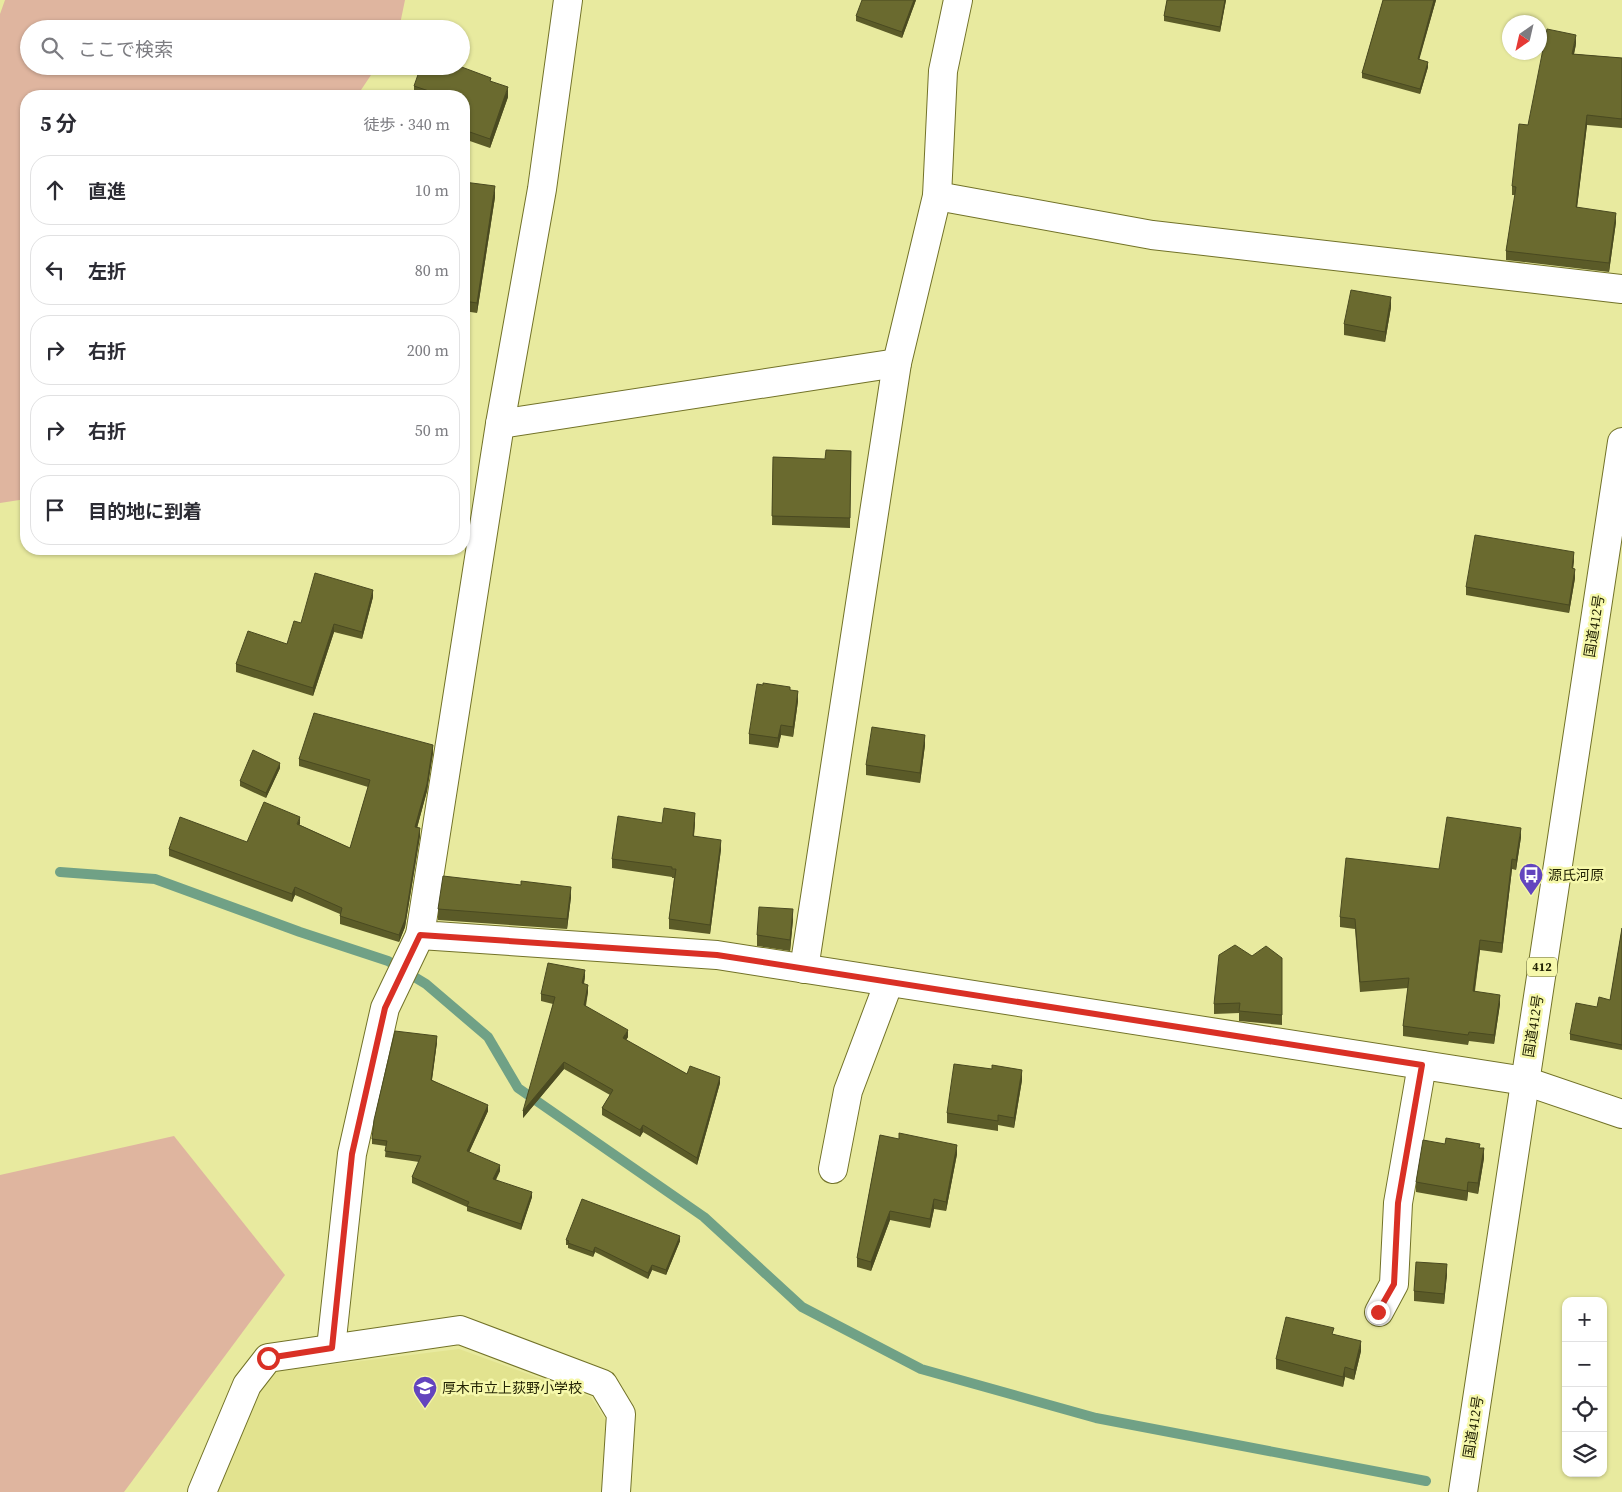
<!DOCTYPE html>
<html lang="ja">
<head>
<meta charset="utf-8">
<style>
	body { margin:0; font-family:"Source Serif 4","Noto Sans JP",serif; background:#f2f2f3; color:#2b2b33 }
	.controls { position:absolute; right:15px; bottom:15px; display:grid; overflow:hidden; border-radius:10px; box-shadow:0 1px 4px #0004 }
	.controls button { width:45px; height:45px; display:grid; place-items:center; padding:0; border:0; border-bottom:1px solid #e1e1e2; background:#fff; color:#2b2b33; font:25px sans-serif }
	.compass { position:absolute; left:1502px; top:15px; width:45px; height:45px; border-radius:50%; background:#fff; box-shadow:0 1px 4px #0004; rotate:214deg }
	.stop { position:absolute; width:15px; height:15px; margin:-11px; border:4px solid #d93025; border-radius:50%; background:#fff }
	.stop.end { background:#d93025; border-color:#fff; box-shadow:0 1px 5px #0008 }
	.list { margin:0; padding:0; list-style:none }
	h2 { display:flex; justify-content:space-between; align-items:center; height:65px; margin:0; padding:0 20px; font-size:21px }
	h2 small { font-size:16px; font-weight:400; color:#7c7c81 }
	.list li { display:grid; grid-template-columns:32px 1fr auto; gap:15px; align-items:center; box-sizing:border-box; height:70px; margin:0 10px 10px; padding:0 10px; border:1px solid #e1e1e2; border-radius:20px }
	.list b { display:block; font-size:19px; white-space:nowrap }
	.list em { font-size:16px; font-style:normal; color:#7c7c81 }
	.icon { flex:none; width:28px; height:28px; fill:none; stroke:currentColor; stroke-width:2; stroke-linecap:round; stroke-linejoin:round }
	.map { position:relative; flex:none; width:1622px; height:1492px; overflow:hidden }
	.search { position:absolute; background:#fff; box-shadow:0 1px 4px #0004; left:20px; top:20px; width:450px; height:55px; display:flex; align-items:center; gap:12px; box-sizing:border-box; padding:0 18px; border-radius:28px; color:#7c7c81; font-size:19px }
	.panel { position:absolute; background:#fff; box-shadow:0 1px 4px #0004; left:20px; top:90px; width:450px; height:465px; border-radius:20px }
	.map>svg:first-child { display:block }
	.built { fill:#e2e38f }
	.green { fill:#dfb59f }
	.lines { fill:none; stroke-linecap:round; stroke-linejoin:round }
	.stream { stroke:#70a186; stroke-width:10 }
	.minor-casing { stroke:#727228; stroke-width:30 }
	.trunk-casing { stroke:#727228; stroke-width:30 }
	.minor { stroke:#fff; stroke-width:28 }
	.trunk { stroke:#fff; stroke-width:28 }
	.wall { fill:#5b5b28 }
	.shaded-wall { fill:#4a4a21 }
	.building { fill:#6a6a2f; stroke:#4a4a21 }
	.route { stroke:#d93025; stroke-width:6 }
	.labels { text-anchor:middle; stroke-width:5; stroke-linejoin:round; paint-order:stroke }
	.shield { fill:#f6f8ab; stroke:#636437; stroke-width:1 }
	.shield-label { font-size:12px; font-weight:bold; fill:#242405 }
	.street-label { font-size:14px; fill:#242405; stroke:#f6f8ab }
	.poi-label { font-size:14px; fill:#242405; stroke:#f6f8ab; text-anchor:start }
</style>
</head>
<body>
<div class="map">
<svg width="1622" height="1492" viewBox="0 0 1622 1492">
	<rect width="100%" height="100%" fill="#e8ea9f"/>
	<!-- built -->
	<path class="built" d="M 459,1349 L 591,1397 L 607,1422 L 601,1492 L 218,1492 L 256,1395 L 272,1372 Z"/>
	<!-- green -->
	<g class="green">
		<path d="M 5,0 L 405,0 L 399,29 L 29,29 L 29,66 L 377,66 L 359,93 L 362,96 L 26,96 L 26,499 L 0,503 L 0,14 Z"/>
		<path d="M 174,1136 L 285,1275 L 124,1492 L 0,1492 L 0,1175 Z"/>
	</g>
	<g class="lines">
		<!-- stream -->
		<path class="stream" d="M 60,872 L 155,879 L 300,932 L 388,961 L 426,984 L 488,1037 L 518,1088 L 704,1217 L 802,1307 L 921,1369 L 1096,1418 L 1426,1481"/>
		<defs>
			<g id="minor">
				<path d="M 568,0 L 542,189 L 500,424 L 420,935 L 717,955 L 1525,1081 L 1622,1114"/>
				<path d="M 937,196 L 1152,235 L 1622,289"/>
				<path d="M 500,424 L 897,363"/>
				<path d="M 804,969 L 897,363 L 937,196 L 943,71 L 958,0"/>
				<path d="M 833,1169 L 848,1091 L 889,982"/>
				<path d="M 1379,1312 L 1394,1284 L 1398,1203 L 1422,1065"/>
				<path d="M 331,1348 L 352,1154 L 385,1008 L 420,935"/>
				<path d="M 202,1492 L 247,1385 L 268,1358 L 460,1330 L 603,1384 L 621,1414 L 616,1492"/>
			</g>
			<path id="trunk" d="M 1463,1492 L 1622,442"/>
		</defs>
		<!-- minor casing -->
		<use href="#minor" class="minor-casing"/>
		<!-- trunk casing -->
		<use href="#trunk" class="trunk-casing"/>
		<!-- minor -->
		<use href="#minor" class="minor"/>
		<!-- trunk -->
		<use href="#trunk" class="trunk"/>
	</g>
	<!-- wall -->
	<g class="wall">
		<path d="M 916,0 L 902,38 L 856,21 L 856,16 Z"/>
		<path d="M 1167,0 L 1226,0 L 1220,32 L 1164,21 L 1164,16 Z"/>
		<path d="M 1383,0 L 1436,0 L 1419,59 L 1428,67 L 1420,94 L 1362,78 L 1362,73 Z"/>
		<path d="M 1576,44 L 1574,54 L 1622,58 L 1622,128 L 1587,125 L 1577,207 L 1616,222 L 1609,272 L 1506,260 L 1506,251 L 1515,195 L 1512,195 L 1512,186 L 1528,125 Z"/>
		<path d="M 491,81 L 508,97 L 490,148 L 464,139 L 464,96 L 414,96 L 414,86 Z"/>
		<path d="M 464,182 L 495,197 L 477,313 L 464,311 Z"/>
		<path d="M 1391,307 L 1385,342 L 1344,335 L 1344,324 Z"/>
		<path d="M 851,451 L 850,528 L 772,525 L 773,457 L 825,459 Z"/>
		<path d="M 1574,560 L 1573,569 L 1575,578 L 1569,613 L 1466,595 L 1466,587 Z"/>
		<path d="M 373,597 L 362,639 L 334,632 L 313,696 L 236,672 L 236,664 L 287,644 L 301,623 Z"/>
		<path d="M 790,690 L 798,701 L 793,737 L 781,735 L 778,748 L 749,744 L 749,734 Z"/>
		<path d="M 925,745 L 920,783 L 866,775 L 866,765 Z"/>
		<path d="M 433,753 L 427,791 L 417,828 L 420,836 L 405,927 L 399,942 L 340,924 L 340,914 L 295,895 L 292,902 L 169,856 L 169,849 L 247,842 L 300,825 L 350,848 L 368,787 L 299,766 L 299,759 Z"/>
		<path d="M 280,768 L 266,798 L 240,786 L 240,781 Z"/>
		<path d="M 695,822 L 694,836 L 721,849 L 710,934 L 669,929 L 669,919 L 674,878 L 672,878 L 672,877 L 612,868 L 612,859 L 662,823 Z"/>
		<path d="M 1521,837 L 1516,870 L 1512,869 L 1502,953 L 1480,950 L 1475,991 L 1500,1004 L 1494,1044 L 1469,1041 L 1468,1045 L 1403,1036 L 1403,1026 L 1408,988 L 1360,992 L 1355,929 L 1340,927 L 1340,917 L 1439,869 Z"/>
		<path d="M 521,885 L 571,897 L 567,929 L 438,920 L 438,909 Z"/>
		<path d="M 793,919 L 790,951 L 757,946 L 757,935 Z"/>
		<path d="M 1622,928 L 1622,1050 L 1570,1040 L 1570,1034 L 1597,1007 L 1610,1000 Z"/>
		<path d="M 1252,956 L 1282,958 L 1282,1025 L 1239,1021 L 1239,1013 L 1214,1014 L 1214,1004 Z"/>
		<path d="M 585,977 L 584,984 L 588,992 L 586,1006 L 628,1037 L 626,1040 L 687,1074 L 720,1083 L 697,1165 L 643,1132 L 640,1137 L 602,1115 L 602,1108 L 610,1095 L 564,1069 L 523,1118 L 553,1004 L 541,1001 L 541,994 Z"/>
		<path d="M 437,1042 L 432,1080 L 488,1111 L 469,1152 L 500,1171 L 496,1180 L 532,1197 L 521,1230 L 467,1211 L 467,1207 L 412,1183 L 412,1177 L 419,1162 L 385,1157 L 386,1146 L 372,1144 L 372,1139 Z"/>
		<path d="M 992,1069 L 1022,1080 L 1014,1128 L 998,1125 L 998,1131 L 947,1123 L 947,1113 Z"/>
		<path d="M 880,1135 L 957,1154 L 946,1211 L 934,1209 L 930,1228 L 890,1220 L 871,1271 L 857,1267 L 857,1258 Z"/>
		<path d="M 1445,1144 L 1480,1148 L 1484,1158 L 1478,1194 L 1468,1192 L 1467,1201 L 1416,1192 L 1416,1182 Z"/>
		<path d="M 566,1240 L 680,1241 L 666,1275 L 652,1270 L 648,1279 L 595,1252 L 593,1257 L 568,1248 L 568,1245 L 566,1245 Z"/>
		<path d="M 1447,1274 L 1444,1304 L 1414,1301 L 1414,1291 Z"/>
		<path d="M 1334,1334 L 1361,1351 L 1354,1380 L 1345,1377 L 1343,1387 L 1276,1369 L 1276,1359 Z"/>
	</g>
	<!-- shaded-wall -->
	<g class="shaded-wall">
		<path d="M 914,0 L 916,0 L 902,38 L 902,32 Z"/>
		<path d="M 1225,0 L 1226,0 L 1220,32 L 1220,27 Z"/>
		<path d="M 1434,0 L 1436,0 L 1418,64 L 1418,59 Z"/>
		<path d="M 1576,35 L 1576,44 L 1572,63 L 1572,54 Z"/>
		<path d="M 1428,62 L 1428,67 L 1420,94 L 1420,89 Z"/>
		<path d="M 508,87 L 508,97 L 490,148 L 490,139 Z"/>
		<path d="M 1587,115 L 1587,125 L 1576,216 L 1576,207 Z"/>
		<path d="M 495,186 L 495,197 L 477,313 L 477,303 Z"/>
		<path d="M 1616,213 L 1616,222 L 1609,272 L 1609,263 Z"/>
		<path d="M 1391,297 L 1391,307 L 1385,342 L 1385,332 Z"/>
		<path d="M 1574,552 L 1574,560 L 1572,577 L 1572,568 Z"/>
		<path d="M 1575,569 L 1575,578 L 1569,613 L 1569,605 Z"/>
		<path d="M 373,590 L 373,597 L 362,639 L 362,632 Z"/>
		<path d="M 334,624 L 334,632 L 313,696 L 313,688 Z"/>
		<path d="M 798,691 L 798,701 L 793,737 L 793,727 Z"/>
		<path d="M 781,725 L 781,735 L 778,748 L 778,738 Z"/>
		<path d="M 925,735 L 925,745 L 920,783 L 920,773 Z"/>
		<path d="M 433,745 L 433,753 L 427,791 L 415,835 L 415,827 Z"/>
		<path d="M 280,763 L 280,768 L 266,798 L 266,793 Z"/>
		<path d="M 695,813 L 695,822 L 693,846 L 693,836 Z"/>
		<path d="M 300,817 L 300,824 L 297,831 L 297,824 Z"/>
		<path d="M 420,828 L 420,836 L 405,927 L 399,942 L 399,935 Z"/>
		<path d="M 1521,828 L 1521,837 L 1516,870 L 1516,860 Z"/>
		<path d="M 721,840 L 721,849 L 710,934 L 710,925 Z"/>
		<path d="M 1512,859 L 1512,869 L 1502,953 L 1502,943 Z"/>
		<path d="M 295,887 L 295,895 L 292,902 L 292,894 Z"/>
		<path d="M 571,887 L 571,897 L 567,929 L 567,919 Z"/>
		<path d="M 793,909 L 793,919 L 790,951 L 790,940 Z"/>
		<path d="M 1480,940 L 1480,950 L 1473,1001 L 1473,991 Z"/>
		<path d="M 585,970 L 585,977 L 582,990 L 582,983 Z"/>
		<path d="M 588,985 L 588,992 L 584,1012 L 584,1005 Z"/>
		<path d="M 1500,995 L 1500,1004 L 1494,1044 L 1494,1035 Z"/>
		<path d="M 628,1030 L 628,1037 L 623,1045 L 623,1038 Z"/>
		<path d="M 437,1036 L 437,1042 L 431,1086 L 431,1080 Z"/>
		<path d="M 564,1062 L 564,1069 L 523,1118 L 523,1111 Z"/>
		<path d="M 1022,1070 L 1022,1080 L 1014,1128 L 1014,1118 Z"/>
		<path d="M 720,1077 L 720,1083 L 697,1165 L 697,1158 Z"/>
		<path d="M 488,1105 L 488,1111 L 467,1157 L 467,1151 Z"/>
		<path d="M 643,1125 L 643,1132 L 640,1137 L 640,1130 Z"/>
		<path d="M 957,1145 L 957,1154 L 946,1211 L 946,1202 Z"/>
		<path d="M 1484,1148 L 1484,1158 L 1478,1194 L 1478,1183 Z"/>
		<path d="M 500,1165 L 500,1171 L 493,1184 L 493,1179 Z"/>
		<path d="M 1468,1182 L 1468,1192 L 1467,1201 L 1467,1191 Z"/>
		<path d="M 532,1192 L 532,1197 L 521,1230 L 521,1224 Z"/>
		<path d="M 934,1199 L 934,1209 L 930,1228 L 930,1219 Z"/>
		<path d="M 890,1211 L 890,1220 L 871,1271 L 871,1262 Z"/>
		<path d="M 680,1236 L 680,1241 L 666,1275 L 666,1270 Z"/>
		<path d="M 595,1247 L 595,1252 L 593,1257 L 593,1252 Z"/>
		<path d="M 1447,1264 L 1447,1274 L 1444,1304 L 1444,1294 Z"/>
		<path d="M 652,1265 L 652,1270 L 648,1279 L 648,1273 Z"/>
		<path d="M 1361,1341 L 1361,1351 L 1354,1380 L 1354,1370 Z"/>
		<path d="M 1345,1367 L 1345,1377 L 1343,1387 L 1343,1377 Z"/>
	</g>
	<!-- building -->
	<g class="building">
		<path d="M 862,0 L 914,0 L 902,32 L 856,16 Z"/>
		<path d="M 1167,0 L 1225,0 L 1220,27 L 1164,16 Z"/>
		<path d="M 1383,0 L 1434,0 L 1418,59 L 1428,62 L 1420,89 L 1362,73 Z"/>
		<path d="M 1547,29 L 1576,35 L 1572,54 L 1622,58 L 1622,119 L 1587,115 L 1576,207 L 1616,213 L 1609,263 L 1506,251 L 1516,187 L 1512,186 L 1519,124 L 1528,125 Z"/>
		<path d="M 421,66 L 459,66 L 491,78 L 490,81 L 508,87 L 490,139 L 464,130 L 464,96 L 437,96 L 438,94 L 414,86 Z"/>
		<path d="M 464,182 L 495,186 L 477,303 L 464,301 Z"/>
		<path d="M 1351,290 L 1391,297 L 1385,332 L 1344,324 Z"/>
		<path d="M 826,450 L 851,451 L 850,518 L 772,516 L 773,457 L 825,459 Z"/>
		<path d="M 1475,535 L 1574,552 L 1572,568 L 1575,569 L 1569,605 L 1466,587 Z"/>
		<path d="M 315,573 L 373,590 L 362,632 L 334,624 L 313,688 L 236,664 L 248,631 L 287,644 L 294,621 L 301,623 Z"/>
		<path d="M 763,683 L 790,687 L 790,690 L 798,691 L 793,727 L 781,725 L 778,738 L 749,734 L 757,684 L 763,685 Z"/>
		<path d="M 314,713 L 433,745 L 427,784 L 415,827 L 420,828 L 405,920 L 399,935 L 340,916 L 342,908 L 295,887 L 292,894 L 169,849 L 180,817 L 247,842 L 264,802 L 300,817 L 297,824 L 350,848 L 370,780 L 299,759 Z"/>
		<path d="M 872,727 L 925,735 L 920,773 L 866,765 Z"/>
		<path d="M 253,750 L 280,763 L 266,793 L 240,781 Z"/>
		<path d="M 664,808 L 695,813 L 693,836 L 721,840 L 710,925 L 669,919 L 676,869 L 672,869 L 672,867 L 612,859 L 618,816 L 662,823 Z"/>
		<path d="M 1447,817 L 1521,828 L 1516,860 L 1512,859 L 1502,943 L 1480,940 L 1473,991 L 1500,995 L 1494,1035 L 1469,1032 L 1468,1035 L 1403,1026 L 1409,978 L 1360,982 L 1355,919 L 1340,917 L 1346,858 L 1439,869 Z"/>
		<path d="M 443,876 L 521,885 L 521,881 L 571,887 L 567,919 L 438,909 Z"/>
		<path d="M 759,907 L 793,909 L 790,940 L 757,935 Z"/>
		<path d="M 1622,928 L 1622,1045 L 1570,1034 L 1576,1003 L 1597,1007 L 1599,997 L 1610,1000 Z"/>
		<path d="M 1235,945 L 1252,956 L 1266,946 L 1282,958 L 1282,1015 L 1239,1011 L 1240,1003 L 1214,1004 L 1219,955 Z"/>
		<path d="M 548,963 L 585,970 L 582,983 L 588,985 L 584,1005 L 628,1030 L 623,1038 L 687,1074 L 690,1066 L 720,1077 L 697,1158 L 643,1125 L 640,1130 L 602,1108 L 613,1090 L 564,1062 L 523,1111 L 555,997 L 541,994 Z"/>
		<path d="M 395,1031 L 437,1036 L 431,1080 L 488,1105 L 467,1151 L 500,1165 L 493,1179 L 532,1192 L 521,1224 L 467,1206 L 469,1202 L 412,1177 L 421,1156 L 385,1151 L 387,1141 L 372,1139 L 374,1120 Z"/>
		<path d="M 954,1064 L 992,1069 L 992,1065 L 1022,1070 L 1014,1118 L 998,1115 L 998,1121 L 947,1113 Z"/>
		<path d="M 899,1133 L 957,1145 L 946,1202 L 934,1199 L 930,1219 L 890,1211 L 871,1262 L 857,1258 L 880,1135 L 899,1139 Z"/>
		<path d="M 1446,1138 L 1480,1144 L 1479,1148 L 1484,1148 L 1478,1183 L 1468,1182 L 1467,1191 L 1416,1182 L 1423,1140 L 1445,1144 Z"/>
		<path d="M 582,1199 L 680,1236 L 666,1270 L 652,1265 L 648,1273 L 595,1247 L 593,1252 L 568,1243 L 569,1241 L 566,1240 Z"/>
		<path d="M 1416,1262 L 1447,1264 L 1444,1294 L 1414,1291 Z"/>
		<path d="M 1286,1317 L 1334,1328 L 1332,1334 L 1361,1341 L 1354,1370 L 1345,1367 L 1343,1377 L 1276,1359 Z"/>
	</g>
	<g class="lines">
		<!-- route -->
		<path class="route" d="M 268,1358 L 332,1348 L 352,1154 L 385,1008 L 420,935 L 717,955 L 1422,1065 L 1398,1203 L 1394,1284 L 1378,1312"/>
	</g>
	<!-- icons -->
	<defs>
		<symbol id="bus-pin" viewBox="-11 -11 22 30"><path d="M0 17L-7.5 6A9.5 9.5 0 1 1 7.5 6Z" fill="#6345be" stroke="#f6f8ab"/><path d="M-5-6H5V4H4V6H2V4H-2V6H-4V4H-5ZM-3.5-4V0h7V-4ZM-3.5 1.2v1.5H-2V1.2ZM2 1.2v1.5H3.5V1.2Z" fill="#fff"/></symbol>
		<symbol id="school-pin" viewBox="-11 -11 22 30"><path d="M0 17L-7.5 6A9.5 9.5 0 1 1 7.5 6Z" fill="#6345be" stroke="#f6f8ab"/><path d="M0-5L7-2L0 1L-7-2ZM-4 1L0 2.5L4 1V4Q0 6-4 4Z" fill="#fff"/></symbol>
	</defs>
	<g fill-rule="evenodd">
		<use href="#bus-pin" x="1517" y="861" width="28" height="38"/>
		<use href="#school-pin" x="411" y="1374" width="28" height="38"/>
	</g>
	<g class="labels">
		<!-- shield labels -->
		<rect class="shield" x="1527" y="957.5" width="30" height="19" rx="4"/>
		<g class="shield-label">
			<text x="1542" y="971">412</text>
		</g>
		<!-- street labels -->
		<g class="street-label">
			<text transform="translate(1594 626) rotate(-81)" y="5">国道412号</text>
			<text transform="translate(1533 1026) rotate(-81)" y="5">国道412号</text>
			<text transform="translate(1473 1427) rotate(-81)" y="5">国道412号</text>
		</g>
		<!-- poi labels -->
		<g class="poi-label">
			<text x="1548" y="880">源氏河原</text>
			<text x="442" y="1393">厚木市立上荻野小学校</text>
		</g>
	</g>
</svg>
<div class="controls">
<button>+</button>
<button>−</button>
<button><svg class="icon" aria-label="locate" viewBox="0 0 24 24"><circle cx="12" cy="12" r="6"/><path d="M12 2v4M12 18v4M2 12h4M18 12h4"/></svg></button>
<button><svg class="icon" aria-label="layers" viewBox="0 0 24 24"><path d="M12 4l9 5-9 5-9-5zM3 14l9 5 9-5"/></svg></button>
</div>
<svg class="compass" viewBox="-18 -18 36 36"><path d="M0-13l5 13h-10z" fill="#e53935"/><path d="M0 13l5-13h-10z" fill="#7c7c81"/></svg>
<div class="stop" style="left:268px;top:1358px"></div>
<div class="stop end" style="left:1378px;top:1312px"></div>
<div class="search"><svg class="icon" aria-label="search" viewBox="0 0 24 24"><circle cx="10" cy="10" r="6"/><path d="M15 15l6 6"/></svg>ここで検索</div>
<section class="panel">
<h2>5 分<small>徒歩 · 340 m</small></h2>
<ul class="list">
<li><svg class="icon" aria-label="ahead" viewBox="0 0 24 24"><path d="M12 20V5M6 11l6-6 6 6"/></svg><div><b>直進</b></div><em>10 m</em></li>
<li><svg class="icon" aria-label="left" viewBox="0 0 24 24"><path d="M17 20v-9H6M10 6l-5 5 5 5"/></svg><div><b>左折</b></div><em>80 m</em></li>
<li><svg class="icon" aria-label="right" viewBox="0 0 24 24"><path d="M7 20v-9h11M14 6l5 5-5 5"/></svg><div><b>右折</b></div><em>200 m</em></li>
<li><svg class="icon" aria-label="right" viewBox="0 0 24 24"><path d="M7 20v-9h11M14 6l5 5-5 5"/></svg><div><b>右折</b></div><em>50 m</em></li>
<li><svg class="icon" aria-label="arrive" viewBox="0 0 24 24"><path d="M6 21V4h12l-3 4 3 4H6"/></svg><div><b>目的地に到着</b></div></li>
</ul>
</section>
</div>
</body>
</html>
